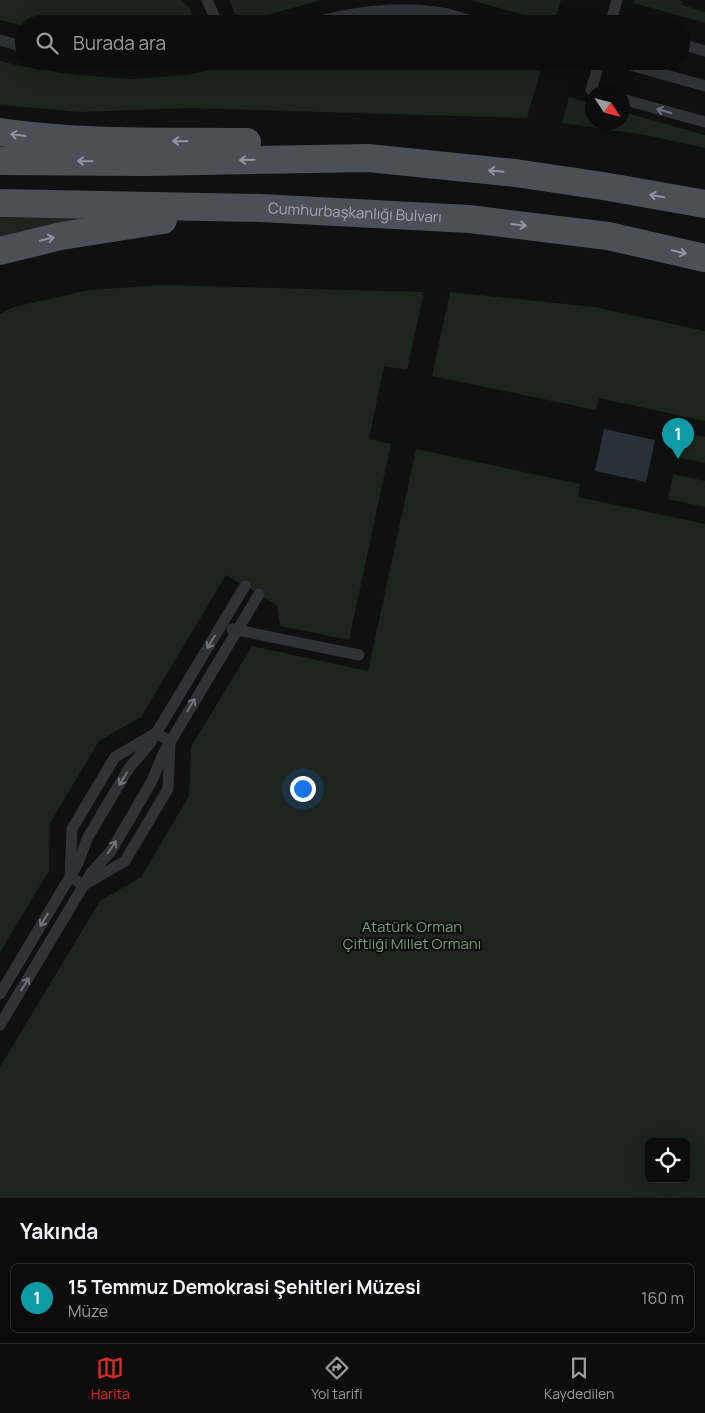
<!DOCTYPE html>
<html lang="tr">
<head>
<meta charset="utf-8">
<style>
	body { margin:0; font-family:Manrope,sans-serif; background:#151516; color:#f1f3f6 }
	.controls { position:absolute; right:15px; bottom:15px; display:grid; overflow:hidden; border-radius:8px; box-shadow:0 5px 20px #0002 }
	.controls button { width:45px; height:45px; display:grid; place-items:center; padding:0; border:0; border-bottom:1px solid #2c2c2e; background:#0c0c0d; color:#f1f3f6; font:25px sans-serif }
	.compass { position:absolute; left:585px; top:85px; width:45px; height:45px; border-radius:50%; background:#0c0c0d; box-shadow:0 5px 20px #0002; rotate:126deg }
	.you { position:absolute; left:302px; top:788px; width:18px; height:18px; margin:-12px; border:4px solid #fff; border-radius:50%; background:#1a73e8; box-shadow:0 0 0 8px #1a73e833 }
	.badge { display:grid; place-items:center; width:32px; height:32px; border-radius:50%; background:#d93025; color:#fff; font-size:16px; font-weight:700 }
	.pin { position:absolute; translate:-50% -41px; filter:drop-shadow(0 1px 2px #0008) }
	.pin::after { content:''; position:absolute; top:26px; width:18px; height:15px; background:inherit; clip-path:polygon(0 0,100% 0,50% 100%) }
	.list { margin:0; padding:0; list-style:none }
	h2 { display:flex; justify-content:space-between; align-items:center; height:65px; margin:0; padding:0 20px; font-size:21px }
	h2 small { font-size:16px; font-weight:400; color:#9a9b9d }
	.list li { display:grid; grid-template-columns:32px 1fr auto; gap:15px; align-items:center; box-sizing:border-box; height:70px; margin:0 10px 10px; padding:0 10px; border:1px solid #2c2c2e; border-radius:8px }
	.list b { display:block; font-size:19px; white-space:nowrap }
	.list p { margin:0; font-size:16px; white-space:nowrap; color:#9a9b9d }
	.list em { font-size:16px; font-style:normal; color:#9a9b9d }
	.icon { flex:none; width:28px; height:28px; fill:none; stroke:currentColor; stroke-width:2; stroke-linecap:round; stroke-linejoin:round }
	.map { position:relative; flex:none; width:705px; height:1198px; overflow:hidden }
	.search { position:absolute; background:#0c0c0d; box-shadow:0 5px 20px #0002; left:15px; right:15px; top:15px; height:55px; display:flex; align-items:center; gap:12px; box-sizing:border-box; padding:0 18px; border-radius:28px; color:#9a9b9d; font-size:19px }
	.sheet { height:145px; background:#0c0c0d }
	nav { display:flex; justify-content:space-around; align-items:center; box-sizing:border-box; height:70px; border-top:1px solid #2c2c2e; background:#0c0c0d; font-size:14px; color:#9a9b9d }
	nav a { display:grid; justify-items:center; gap:2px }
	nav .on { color:#d93025 }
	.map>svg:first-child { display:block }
	.green { fill:#1c241d; fill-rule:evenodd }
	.water { fill:#283137 }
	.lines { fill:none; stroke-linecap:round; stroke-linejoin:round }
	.service { stroke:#313236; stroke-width:11 }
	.primary { stroke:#4c4f55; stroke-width:28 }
	.oneway { stroke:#6e727a }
	.oneway2 { stroke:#8f959f }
	.labels { text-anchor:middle; stroke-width:4; stroke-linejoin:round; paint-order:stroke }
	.street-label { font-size:15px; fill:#a0a7b2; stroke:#0b0b0c }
	.park-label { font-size:15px; fill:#769e77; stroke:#0b0b0c }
</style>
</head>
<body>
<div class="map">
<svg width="705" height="1198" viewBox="0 0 705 1198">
	<rect width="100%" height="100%" fill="#101011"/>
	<!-- green -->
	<g class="green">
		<path d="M 0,0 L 181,0 L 188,6 L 197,24 L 24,24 L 24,26 L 0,20 Z"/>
		<path d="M 229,0 L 321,0 L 239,23 Z"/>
		<path d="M 470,0 L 561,0 L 554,23 Z"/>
		<path d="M 635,0 L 678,0 L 683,2 L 682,5 L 705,12 L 705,23 L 634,3 Z"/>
		<path d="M 0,61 L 20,66 L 77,75 L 132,79 L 188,75 L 249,61 L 543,62 L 527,118 L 189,108 L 79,112 L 0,105 Z"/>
		<path d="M 569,97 L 592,104 L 592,122 L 622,122 L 623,112 L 705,135 L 705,148 L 646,135 L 562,123 Z"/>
		<path d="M 104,216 L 0,238 L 0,218 Z"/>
		<path d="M 161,285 L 424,292 L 407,370 L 384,366 L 369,439 L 391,444 L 349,640 L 280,626 L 277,605 L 226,575 L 141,717 L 99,741 L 50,823 L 49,871 L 0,952 L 0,314 L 14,307 L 89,290 Z"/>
		<path d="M 450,292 L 594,307 L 705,331 L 705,421 L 599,398 L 596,410 L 432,376 Z"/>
		<path d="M 682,433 L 705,437 L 705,463 L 677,457 Z"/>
		<path d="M 416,449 L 580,484 L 578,497 L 705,524 L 705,1198 L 0,1198 L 0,1067 L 100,901 L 141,877 L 189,796 L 191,747 L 252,646 L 368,671 ZM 649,1142 L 686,1142 L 686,1179 L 649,1179 Z"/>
		<path d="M 673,474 L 705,481 L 705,507 L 668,499 Z"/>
	</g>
	<!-- water -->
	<path class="water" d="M 604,429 L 655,440 L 646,482 L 595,471 Z"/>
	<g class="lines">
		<!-- service -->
		<g class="service">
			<path d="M 207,0 L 218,24"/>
			<path d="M 309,24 C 354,11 402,5 448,14 C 459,17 471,21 482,24"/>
			<path d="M 610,24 L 617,0"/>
			<path d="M 0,40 L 24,47"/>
			<path d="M 681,44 L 705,51"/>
			<path d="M 616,61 L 705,86"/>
			<path d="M 599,92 L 591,90 L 600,61"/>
			<path d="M 622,99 L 705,122"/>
			<path d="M 232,629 L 359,655"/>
			<path d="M 156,733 L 170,741 L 168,789 L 125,861 L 84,885 L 70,877 L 72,829 L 115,757 Z"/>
			<path d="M 0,994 L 77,865 L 88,837 L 129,768 L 149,745 L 245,586"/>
			<path d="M 0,1025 L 91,873 L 111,851 L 152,781 L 163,754 L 259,594"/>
		</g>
		<!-- primary -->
		<g class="primary">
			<path d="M 0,132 C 82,144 165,141 247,142"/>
			<path d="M 0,161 L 145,162 L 368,158 L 515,173 L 603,186 L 705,204"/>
			<path id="s1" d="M 0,203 L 261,208 L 469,219 L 608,236 L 705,258"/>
			<path d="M 0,251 L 61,236 L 163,220"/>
		</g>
	</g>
	<!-- one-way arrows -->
	<defs><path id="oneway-shaft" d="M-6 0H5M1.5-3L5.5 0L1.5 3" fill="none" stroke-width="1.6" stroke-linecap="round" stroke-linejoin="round" transform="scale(1.25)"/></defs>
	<g class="oneway">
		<use href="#oneway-shaft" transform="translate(664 111) rotate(-164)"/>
		<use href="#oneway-shaft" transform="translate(211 642) rotate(121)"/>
		<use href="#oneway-shaft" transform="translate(191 705) rotate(-59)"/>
		<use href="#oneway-shaft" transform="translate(123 779) rotate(121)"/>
		<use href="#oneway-shaft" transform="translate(112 847) rotate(-56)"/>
		<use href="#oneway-shaft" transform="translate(44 920) rotate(121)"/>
		<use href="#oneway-shaft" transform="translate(25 984) rotate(-59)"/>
	</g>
	<g class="oneway2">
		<use href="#oneway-shaft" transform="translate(18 135) rotate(-172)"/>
		<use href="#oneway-shaft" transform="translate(180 141) rotate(-179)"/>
		<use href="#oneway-shaft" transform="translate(247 160) rotate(179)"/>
		<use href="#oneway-shaft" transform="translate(85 161) rotate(-179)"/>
		<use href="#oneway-shaft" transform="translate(496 171) rotate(-175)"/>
		<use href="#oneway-shaft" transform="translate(657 196) rotate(-170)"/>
		<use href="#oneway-shaft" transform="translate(519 225) rotate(7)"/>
		<use href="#oneway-shaft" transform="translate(47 239) rotate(-14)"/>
		<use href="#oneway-shaft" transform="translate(679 252) rotate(13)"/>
	</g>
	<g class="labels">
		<!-- street labels -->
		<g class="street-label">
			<text dy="5" stroke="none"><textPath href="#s1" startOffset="355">Cumhurbaşkanlığı Bulvarı</textPath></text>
		</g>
		<!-- park labels -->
		<g class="park-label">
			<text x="412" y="932">Atatürk Orman<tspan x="412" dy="17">Çiftliği Millet Ormanı</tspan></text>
		</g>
	</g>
</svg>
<div class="controls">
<button><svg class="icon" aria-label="locate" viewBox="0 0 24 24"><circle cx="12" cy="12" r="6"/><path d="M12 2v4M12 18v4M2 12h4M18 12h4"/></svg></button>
</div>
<svg class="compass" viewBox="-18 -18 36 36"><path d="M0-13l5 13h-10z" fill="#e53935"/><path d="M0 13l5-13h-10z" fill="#9a9b9d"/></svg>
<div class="you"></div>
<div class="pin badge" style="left:678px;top:459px;background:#0f9aa8">1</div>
<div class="search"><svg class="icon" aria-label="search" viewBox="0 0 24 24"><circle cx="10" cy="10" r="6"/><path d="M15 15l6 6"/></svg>Burada ara</div>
</div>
<section class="sheet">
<h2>Yakında<small></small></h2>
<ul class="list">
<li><span class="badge" style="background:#0f9aa8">1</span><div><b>15 Temmuz Demokrasi Şehitleri Müzesi</b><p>Müze</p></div><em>160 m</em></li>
</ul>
</section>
<nav>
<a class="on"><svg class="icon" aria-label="map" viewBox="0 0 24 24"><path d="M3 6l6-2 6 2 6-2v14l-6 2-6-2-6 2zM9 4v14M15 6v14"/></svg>Harita</a>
<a><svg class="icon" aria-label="directions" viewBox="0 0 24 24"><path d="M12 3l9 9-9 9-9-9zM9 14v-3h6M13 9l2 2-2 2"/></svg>Yol tarifi</a>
<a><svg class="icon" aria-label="saved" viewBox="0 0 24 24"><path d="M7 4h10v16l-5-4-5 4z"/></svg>Kaydedilen</a>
</nav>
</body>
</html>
